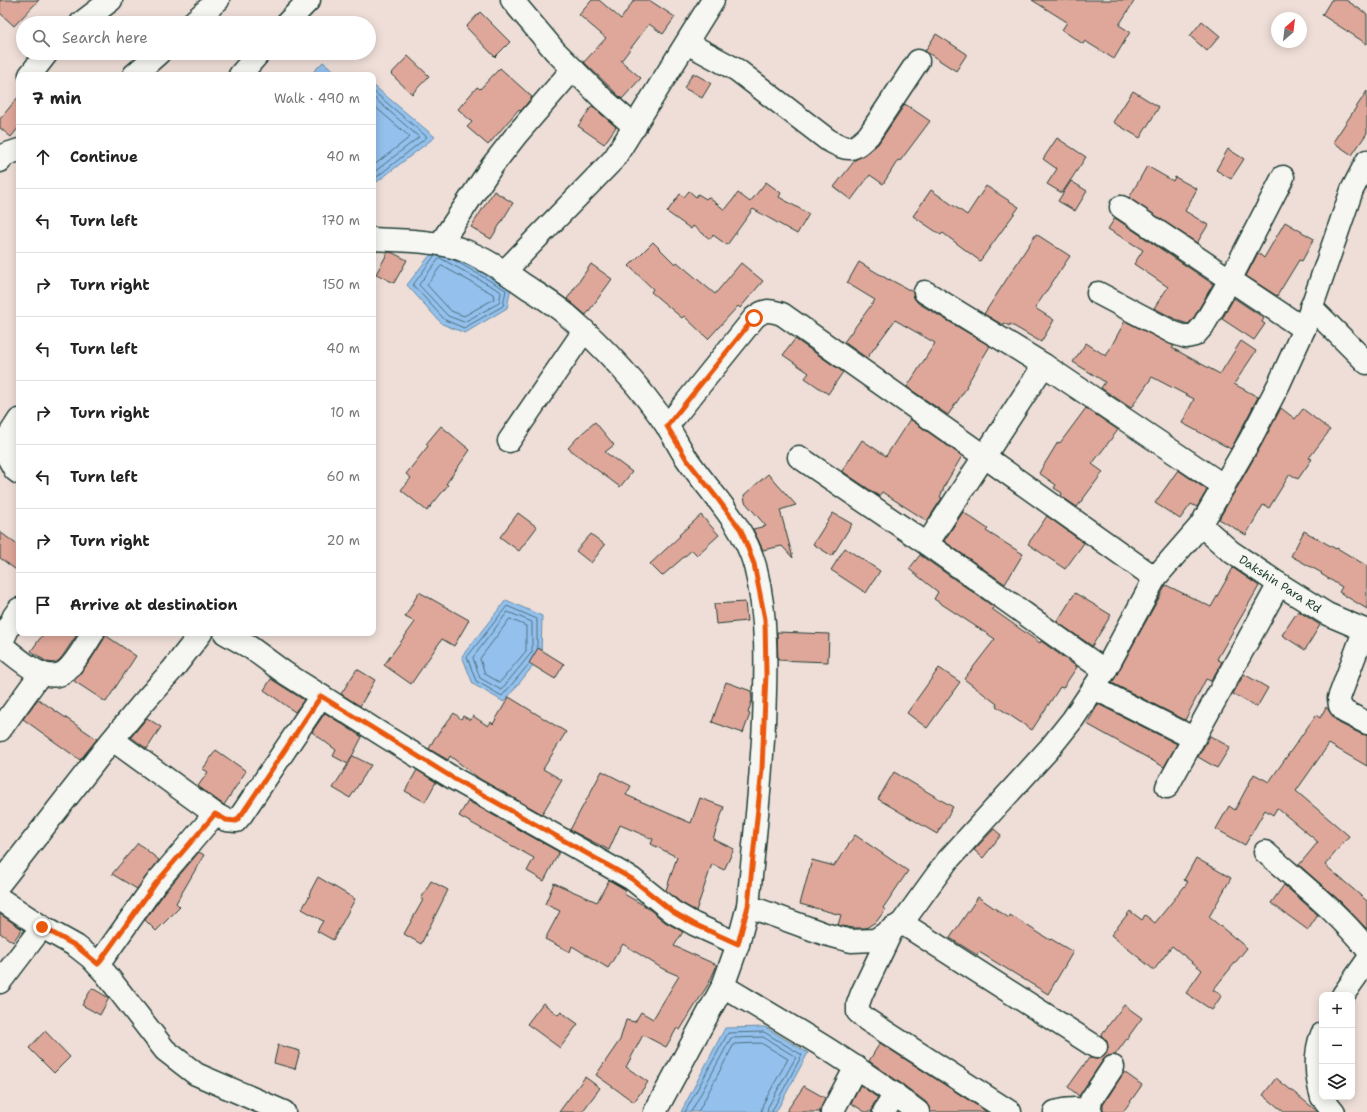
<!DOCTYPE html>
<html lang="en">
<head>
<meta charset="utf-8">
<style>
	body { margin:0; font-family:"Shantell Sans",sans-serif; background:#f2f2f2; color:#222 }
	.controls { position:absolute; right:12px; bottom:12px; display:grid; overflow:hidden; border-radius:8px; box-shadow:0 2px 10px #0003 }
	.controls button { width:36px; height:36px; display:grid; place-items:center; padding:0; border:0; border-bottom:1px solid #e0e0e0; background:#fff; color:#222; font:20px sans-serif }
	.compass { position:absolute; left:1271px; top:12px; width:36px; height:36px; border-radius:50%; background:#fff; box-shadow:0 2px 10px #0003; rotate:28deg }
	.stop { position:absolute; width:12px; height:12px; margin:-9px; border:3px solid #ea580c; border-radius:50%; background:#fff }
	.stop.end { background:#ea580c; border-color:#fff; box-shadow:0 1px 4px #0008 }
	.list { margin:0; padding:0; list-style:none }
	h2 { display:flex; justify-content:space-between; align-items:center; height:52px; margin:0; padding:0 16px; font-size:17px }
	h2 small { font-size:13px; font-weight:400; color:#767676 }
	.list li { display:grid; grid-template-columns:26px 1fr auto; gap:12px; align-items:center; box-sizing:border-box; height:64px; padding:0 16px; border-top:1px solid #e0e0e0 }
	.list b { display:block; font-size:15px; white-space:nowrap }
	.list em { font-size:13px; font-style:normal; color:#767676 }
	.icon { flex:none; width:22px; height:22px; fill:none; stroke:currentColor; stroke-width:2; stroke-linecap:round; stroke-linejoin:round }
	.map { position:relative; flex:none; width:1367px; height:1112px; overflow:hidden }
	.search { position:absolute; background:#fff; box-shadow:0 2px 10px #0003; left:16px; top:16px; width:360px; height:44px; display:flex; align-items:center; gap:10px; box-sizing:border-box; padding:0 14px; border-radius:22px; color:#767676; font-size:15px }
	.panel { position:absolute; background:#fff; box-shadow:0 2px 10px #0003; left:16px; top:72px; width:360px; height:564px; border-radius:8px }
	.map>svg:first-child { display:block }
	.water { fill:#93c0ed; stroke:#658ca3 }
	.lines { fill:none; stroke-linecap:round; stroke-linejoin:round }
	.shore { stroke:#4d717e; stroke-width:1 }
	.building { fill:#dfa79a; stroke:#1f3d34 }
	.minor-casing { stroke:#1f3d34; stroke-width:25 }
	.minor { stroke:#f6f6f2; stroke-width:22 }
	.route { stroke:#ea580c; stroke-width:5 }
	.labels { text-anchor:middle; stroke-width:3; stroke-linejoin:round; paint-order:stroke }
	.street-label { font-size:12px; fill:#1f3d34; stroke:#f6f6f2 }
</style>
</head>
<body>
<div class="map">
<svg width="1367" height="1112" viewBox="0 0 1367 1112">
	<rect width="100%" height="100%" fill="#efded8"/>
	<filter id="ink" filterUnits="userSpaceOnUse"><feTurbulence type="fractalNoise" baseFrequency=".025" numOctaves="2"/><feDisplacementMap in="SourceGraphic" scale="8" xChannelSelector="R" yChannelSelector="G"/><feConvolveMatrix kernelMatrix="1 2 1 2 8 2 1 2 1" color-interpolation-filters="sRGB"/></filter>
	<g filter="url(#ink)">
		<!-- water -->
		<g class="water">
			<path d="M 323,62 L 340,75 L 310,75 Z"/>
			<path d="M 373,85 L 435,137 L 373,185 Z"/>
			<path d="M 437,246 L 511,287 L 507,308 L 465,333 L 442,324 L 407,285 Z"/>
			<path d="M 506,600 L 542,616 L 541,656 L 504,702 L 473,684 L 462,656 Z"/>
			<path d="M 765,1027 L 808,1053 L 776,1112 L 681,1112 L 725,1028 Z"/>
		</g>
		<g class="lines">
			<!-- shore -->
			<g class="shore">
				<path d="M 373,91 L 427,137 L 373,180"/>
				<path d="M 373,97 L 419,137 L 373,173"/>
				<path d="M 373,105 L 410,137 L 373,166"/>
				<path d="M 435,255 L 413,285 L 445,320 L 464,328 L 503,306 L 506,290 L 452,259"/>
				<path d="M 440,258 L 500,291 L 501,293 L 499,303 L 464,322 L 448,316 L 419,285 Z"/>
				<path d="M 442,266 L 493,294 L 494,299 L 464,316 L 451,311 L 427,285 L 440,267 Z"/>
				<path d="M 508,612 L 532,622 L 532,652 L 501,690 L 480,678 L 473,658 Z"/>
				<path d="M 510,619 L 526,626 L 526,651 L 501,681 L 499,682 L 485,674 L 480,659 Z"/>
				<path d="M 529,664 L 502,696 L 476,681 L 467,657 L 507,606 L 537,619 L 537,647"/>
				<path d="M 685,1112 L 728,1033 L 764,1032 L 802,1055 L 773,1109 L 772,1112"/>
				<path d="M 691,1112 L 731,1038 L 763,1037 L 796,1057 L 768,1107 L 767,1112"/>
				<path d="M 698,1112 L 734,1044 L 761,1043 L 788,1059 L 763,1104 L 761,1112"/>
			</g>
		</g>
		<!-- building -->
		<g class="building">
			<path d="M 0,0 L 39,0 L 14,26 L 0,13 Z"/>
			<path d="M 592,0 L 599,0 L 621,19 L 634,0 L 649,0 L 675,17 L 663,34 L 649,24 L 621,61 L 641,78 L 622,99 L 584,62 L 606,38 L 579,15 Z"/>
			<path d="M 1032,0 L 1135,0 L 1119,25 L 1130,32 L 1114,59 L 1085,41 L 1083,44 L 1062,30 L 1067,22 Z"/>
			<path d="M 1331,0 L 1346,0 L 1367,14 L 1367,44 L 1322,15 Z"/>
			<path d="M 480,12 L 510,42 L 495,57 L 466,27 Z"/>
			<path d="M 1202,21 L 1220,36 L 1207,51 L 1190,36 Z"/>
			<path d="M 936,34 L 967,54 L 956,71 L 925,51 Z"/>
			<path d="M 408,56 L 429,76 L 412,94 L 391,74 Z"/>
			<path d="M 500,68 L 532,97 L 521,111 L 519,109 L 488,145 L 467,127 L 472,122 L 458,109 L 477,87 L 480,89 Z"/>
			<path d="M 693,73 L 711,83 L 702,98 L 684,88 Z"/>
			<path d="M 1133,91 L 1159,107 L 1140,138 L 1113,122 Z"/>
			<path d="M 1367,91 L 1367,133 L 1352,155 L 1333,142 Z"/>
			<path d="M 19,96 L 19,127 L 11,137 L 0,128 L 0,119 Z"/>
			<path d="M 905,104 L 930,121 L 900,161 L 898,160 L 883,184 L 870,175 L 851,200 L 834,187 L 856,159 L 866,154 L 878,144 Z"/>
			<path d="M 592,106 L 616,127 L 604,144 L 578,126 Z"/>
			<path d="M 1057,138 L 1086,157 L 1062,193 L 1047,184 L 1057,169 L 1043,159 Z"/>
			<path d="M 1228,149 L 1244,159 L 1231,179 L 1216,170 Z"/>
			<path d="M 1147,166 L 1173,181 L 1175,177 L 1197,189 L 1185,211 L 1208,225 L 1197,243 L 1129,198 Z"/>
			<path d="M 1071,181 L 1087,191 L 1075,211 L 1058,201 Z"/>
			<path d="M 766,182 L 781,193 L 779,197 L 809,214 L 797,234 L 753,209 L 727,245 L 713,235 L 710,239 L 693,226 L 691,229 L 667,212 L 680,194 L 684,197 L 689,191 L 696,197 L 698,194 L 706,199 L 708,197 L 725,210 L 738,193 L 750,202 Z"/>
			<path d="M 986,186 L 1019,207 L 980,261 L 943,233 L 941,235 L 913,216 L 931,190 L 967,215 Z"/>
			<path d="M 494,191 L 513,203 L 491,239 L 471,227 Z"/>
			<path d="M 1115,218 L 1213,284 L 1193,319 L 1188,324 L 1179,321 L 1154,308 L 1168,287 L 1134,264 L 1143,250 L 1108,229 Z"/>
			<path d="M 1285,222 L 1314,239 L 1302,261 L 1299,260 L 1277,296 L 1246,276 L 1258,253 L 1264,258 Z"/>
			<path d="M 1036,234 L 1070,256 L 1035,308 L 1054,320 L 1041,342 L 1010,324 L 1009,326 L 1004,323 L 1003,325 L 984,314 Z"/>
			<path d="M 653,242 L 675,264 L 677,262 L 715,294 L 741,263 L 763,281 L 740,308 L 738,306 L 708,339 L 684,316 L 682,318 L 651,292 L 653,289 L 629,266 Z"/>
			<path d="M 388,252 L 393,253 L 407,260 L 394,283 L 376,274 Z"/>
			<path d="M 859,262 L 889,280 L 889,279 L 913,292 L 914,298 L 918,303 L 990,346 L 966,386 L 967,387 L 948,415 L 907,387 L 935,343 L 895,320 L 867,358 L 844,342 L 875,300 L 847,283 Z"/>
			<path d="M 591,264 L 612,279 L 586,315 L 567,299 Z"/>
			<path d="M 1234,298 L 1264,318 L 1262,322 L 1265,324 L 1254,340 L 1222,319 Z"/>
			<path d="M 1125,321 L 1174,346 L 1172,348 L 1220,374 L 1241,341 L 1256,351 L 1234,384 L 1258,397 L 1231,449 L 1182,423 L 1194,399 L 1152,377 L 1131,408 L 1101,388 L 1105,382 L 1073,362 L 1086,343 L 1106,356 Z"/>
			<path d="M 795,339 L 843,372 L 828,394 L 805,378 L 809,373 L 783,355 Z"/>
			<path d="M 1086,408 L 1118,430 L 1092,464 L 1103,472 L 1077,507 L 1061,496 L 1062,493 L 1054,488 L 1056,485 L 1039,473 L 1058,442 L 1060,443 Z"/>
			<path d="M 1281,408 L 1295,419 L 1303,409 L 1330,430 L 1309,458 L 1312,459 L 1298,479 L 1290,474 L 1269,508 L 1263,505 L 1246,535 L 1219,519 L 1261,446 Z"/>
			<path d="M 910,419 L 962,456 L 946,483 L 940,497 L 942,498 L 927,521 L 882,492 L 879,496 L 842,471 L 862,440 L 886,456 Z"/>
			<path d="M 595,422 L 614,445 L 605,452 L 632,472 L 620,487 L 568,448 L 579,436 Z"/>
			<path d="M 441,426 L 470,450 L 446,484 L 448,485 L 427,511 L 401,490 L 411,478 L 406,474 L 428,446 L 426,444 Z"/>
			<path d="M 1178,470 L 1207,490 L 1197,507 L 1191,504 L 1180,519 L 1155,503 Z"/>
			<path d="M 768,474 L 796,505 L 780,510 L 793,558 L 782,546 L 763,550 L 753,529 L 766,526 L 745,502 L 744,495 Z"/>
			<path d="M 963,512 L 988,529 L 986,531 L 1023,554 L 1005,584 L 944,541 Z"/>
			<path d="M 518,513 L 537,527 L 519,551 L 500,537 Z"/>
			<path d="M 833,513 L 852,524 L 832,556 L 813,544 Z"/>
			<path d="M 701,515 L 719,535 L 697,555 L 692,550 L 662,576 L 650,564 L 680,536 L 679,535 Z"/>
			<path d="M 1047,516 L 1084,543 L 1065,569 L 1028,544 Z"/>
			<path d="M 1304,531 L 1336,549 L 1337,548 L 1367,566 L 1367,609 L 1339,592 L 1342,587 L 1321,574 L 1322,573 L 1291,556 Z"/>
			<path d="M 0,532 L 19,546 L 19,572 L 0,558 Z"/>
			<path d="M 591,534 L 605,545 L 591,563 L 576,551 Z"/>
			<path d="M 845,548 L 880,571 L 866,593 L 831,570 Z"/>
			<path d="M 920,555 L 994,607 L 992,609 L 1040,643 L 1041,641 L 1077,667 L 1063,688 L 1060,687 L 1032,730 L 996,706 L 997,704 L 964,679 L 995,639 L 934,599 L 938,592 L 909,569 Z"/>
			<path d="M 1233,568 L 1259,586 L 1217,659 L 1222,662 L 1211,681 L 1206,679 L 1185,720 L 1112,683 L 1166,585 L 1211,607 Z"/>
			<path d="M 419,592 L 469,620 L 454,646 L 442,639 L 411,684 L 384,665 L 415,622 L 405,617 Z"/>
			<path d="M 1075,593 L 1111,615 L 1092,646 L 1057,622 Z"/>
			<path d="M 745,602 L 747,621 L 716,624 L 714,604 Z"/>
			<path d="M 1298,611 L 1320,625 L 1305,650 L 1282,635 Z"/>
			<path d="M 777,632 L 829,634 L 828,662 L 778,660 Z"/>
			<path d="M 44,633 L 78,633 L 62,657 L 57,662 L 54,663 L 47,662 L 31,651 Z"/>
			<path d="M 105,635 L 136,656 L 106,702 L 74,681 L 90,661 L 104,639 Z"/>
			<path d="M 538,648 L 564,664 L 555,679 L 529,663 Z"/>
			<path d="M 939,668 L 960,682 L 927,728 L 907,713 Z"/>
			<path d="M 357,669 L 375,680 L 360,706 L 341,694 Z"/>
			<path d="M 1244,674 L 1268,688 L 1257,707 L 1233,694 Z"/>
			<path d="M 271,679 L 304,700 L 295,712 L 264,690 Z"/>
			<path d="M 726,682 L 751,691 L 752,700 L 748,713 L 750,714 L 743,733 L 712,722 Z"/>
			<path d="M 509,697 L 566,732 L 543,769 L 562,780 L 542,814 L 480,779 L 450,756 L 448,760 L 429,749 L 434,739 L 454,713 L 461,719 L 463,716 L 470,720 L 473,716 L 488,726 L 491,722 L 493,724 Z"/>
			<path d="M 38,699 L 97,739 L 80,760 L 23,719 Z"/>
			<path d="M 1098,704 L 1177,744 L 1164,767 L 1087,724 Z"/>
			<path d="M 1326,707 L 1339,723 L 1361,734 L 1367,735 L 1367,766 L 1329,744 L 1296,791 L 1349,836 L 1325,865 L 1367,901 L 1367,929 L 1340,901 L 1299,865 L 1318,842 L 1277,808 L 1273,815 L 1265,810 L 1245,845 L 1216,829 L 1229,806 L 1235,810 L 1254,774 L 1269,782 L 1316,715 L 1320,718 Z"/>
			<path d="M 325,713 L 362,737 L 348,764 L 333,756 L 336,750 L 312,732 Z"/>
			<path d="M 147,718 L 161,727 L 147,749 L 131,737 Z"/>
			<path d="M 1210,736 L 1230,747 L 1217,768 L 1198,757 Z"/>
			<path d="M 216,750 L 246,771 L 224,805 L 198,786 L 208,772 L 203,769 Z"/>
			<path d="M 353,756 L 371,765 L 350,798 L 333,788 Z"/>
			<path d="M 417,770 L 436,782 L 425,802 L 405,791 Z"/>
			<path d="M 602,771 L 631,786 L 626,795 L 691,823 L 700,798 L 724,807 L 713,839 L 734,849 L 724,870 L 712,864 L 696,911 L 680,902 L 666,890 L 677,857 L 651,844 L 653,839 L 620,825 L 609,850 L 570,830 Z"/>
			<path d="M 894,772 L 953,807 L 937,834 L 878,799 Z"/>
			<path d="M 468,801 L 559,852 L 544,881 L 527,871 L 534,858 L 459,816 Z"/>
			<path d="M 994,829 L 1001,835 L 983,858 L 974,850 Z"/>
			<path d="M 855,835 L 908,871 L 883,908 L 885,910 L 877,921 L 866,928 L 852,928 L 838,925 L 841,915 L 800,904 L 812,860 L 834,866 Z"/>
			<path d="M 138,843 L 159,860 L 137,889 L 112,874 Z"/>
			<path d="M 199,852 L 204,855 L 176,903 L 180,907 L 156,931 L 145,920 L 166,891 Z"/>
			<path d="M 1196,858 L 1231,878 L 1209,917 L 1247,948 L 1213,990 L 1222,995 L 1212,1010 L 1186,993 L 1202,970 L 1172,946 L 1154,970 L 1111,935 L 1130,911 L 1142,920 L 1145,915 L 1155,923 L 1188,882 L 1184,880 Z"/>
			<path d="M 318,877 L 355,899 L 333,940 L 317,931 L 323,921 L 302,909 L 310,895 L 309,894 Z"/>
			<path d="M 609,880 L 626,890 L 624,894 L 645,906 L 665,922 L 683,932 L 674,946 L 717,965 L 709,983 L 680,1030 L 677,1028 L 666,1047 L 643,1035 L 626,1067 L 648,1082 L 634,1102 L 596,1075 L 620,1040 L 626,1020 L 635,1022 L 641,1012 L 653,1019 L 679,976 L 663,969 L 623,944 L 608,968 L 572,946 L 570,952 L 545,939 L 560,911 L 545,904 L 554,883 L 597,902 Z"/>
			<path d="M 431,881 L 448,890 L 421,944 L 404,934 L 423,900 L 421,899 Z"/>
			<path d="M 1284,885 L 1318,915 L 1308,930 L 1271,903 Z"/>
			<path d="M 978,897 L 1009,918 L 1010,915 L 1050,940 L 1051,939 L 1073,952 L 1048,994 L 979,952 L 977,955 L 950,938 Z"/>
			<path d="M 0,914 L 22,929 L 13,942 L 0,933 Z"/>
			<path d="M 92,988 L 109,998 L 100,1015 L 82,1005 Z"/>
			<path d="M 543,1003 L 558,1015 L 561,1012 L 578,1024 L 560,1048 L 527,1024 Z"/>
			<path d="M 1124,1005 L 1142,1018 L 1115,1055 L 1108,1056 L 1103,1060 L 1079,1096 L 1068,1087 L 1089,1058 L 1096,1059 L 1101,1058 L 1106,1054 L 1108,1048 L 1107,1042 L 1101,1035 Z"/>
			<path d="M 45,1031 L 70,1057 L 54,1073 L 29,1048 Z"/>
			<path d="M 880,1043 L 987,1112 L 930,1112 L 929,1107 L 926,1102 L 902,1084 L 869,1061 Z"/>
			<path d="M 278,1045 L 300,1051 L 295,1069 L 274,1063 Z"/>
			<path d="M 1124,1072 L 1142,1085 L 1123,1112 L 1106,1112 L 1103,1110 L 1103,1105 Z"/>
			<path d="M 585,1077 L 600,1088 L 582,1112 L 559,1112 Z"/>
			<path d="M 1276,1078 L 1317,1111 L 1318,1112 L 1284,1112 L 1263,1095 Z"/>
			<path d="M 860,1085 L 878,1098 L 873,1105 L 872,1112 L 865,1112 L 851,1103 Z"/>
			<path d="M 804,1086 L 825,1098 L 820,1112 L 786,1112 Z"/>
		</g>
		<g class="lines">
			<defs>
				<g id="minor">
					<path d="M 512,0 L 555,51 L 603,99 L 635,127"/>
					<path d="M 81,23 L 111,0"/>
					<path d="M 192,23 L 218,0"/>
					<path d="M 287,23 L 309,0"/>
					<path d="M 687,43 L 737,70 L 828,140 C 849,151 852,152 869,135 L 918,61"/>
					<path d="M 30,75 L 47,53"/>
					<path d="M 134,75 L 159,53"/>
					<path d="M 240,75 L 259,53"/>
					<path d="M 0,161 L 4,155 L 19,150"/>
					<path d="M 1121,207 L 1304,329"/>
					<path d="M 373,239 C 402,241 432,240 460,249 C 483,257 504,271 524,285 C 539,295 554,304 567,315 C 605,348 639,385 667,426 C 674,436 680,449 687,459 C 711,494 743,523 755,566 C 768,617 766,670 764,722 C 761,784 754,844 748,906 L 825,934 L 851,941 L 875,940 L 902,923 L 947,861 L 1049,749 L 1073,719 L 1105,671 L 1155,578 L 1201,525 L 1250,440 L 1279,384 L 1304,329 L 1352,190 L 1367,161"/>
					<path d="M 440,244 L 492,166 L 517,134 L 573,69"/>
					<path d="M 504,272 L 614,159 L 713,0"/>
					<path d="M 925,292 L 1044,365 L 1224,486"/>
					<path d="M 1098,293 L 1174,333 L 1186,337 L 1195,335 L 1203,326 L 1230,280 L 1283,177"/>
					<path d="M 1311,307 L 1367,363"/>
					<path d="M 19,420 L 8,437 L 5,452 L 15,470 L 19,473"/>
					<path d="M 667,426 L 754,318 C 765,309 768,310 782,314 L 985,457 L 1155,578"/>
					<path d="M 509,441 L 584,331"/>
					<path d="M 799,457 L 927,544 L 1105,671"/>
					<path d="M 1201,525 L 1230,551 L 1279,584 L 1327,614 L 1367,631"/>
					<path d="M 927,544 L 1044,365"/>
					<path d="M 1364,631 L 1339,698 L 1340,706 L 1345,712 L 1367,723"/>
					<path d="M 225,633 L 251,648 L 285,673 L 383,735 L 453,778 L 632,879 L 673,912 L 694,924 L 738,944"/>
					<path d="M 1,645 C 16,656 43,684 63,673 C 73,667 87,643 93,633"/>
					<path d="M 0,646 L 14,616 L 19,609"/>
					<path d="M 1094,688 L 1193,738"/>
					<path d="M 0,730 L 41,673"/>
					<path d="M 113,740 L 215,814 L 226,820 L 236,821 L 242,814 L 321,696"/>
					<path d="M 1167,787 L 1279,584"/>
					<path d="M 1265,852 C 1300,883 1338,912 1367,949"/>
					<path d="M 0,883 L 104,750 L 142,704 L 173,669 L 201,633"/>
					<path d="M 0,899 L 42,927 L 76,946 L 90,957 L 106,974 L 165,1050 L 196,1074 L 284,1112"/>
					<path d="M 902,923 L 1096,1047"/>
					<path d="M 893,928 L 862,993 L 858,1004 L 858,1012 L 867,1020 L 1010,1112"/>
					<path d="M 98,965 L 156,883 L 215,814"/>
					<path d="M 0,982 L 42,927"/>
					<path d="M 723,986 C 790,1026 857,1064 918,1112"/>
					<path d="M 1343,995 L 1367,961"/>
					<path d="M 1322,1034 C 1314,1053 1316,1078 1322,1097"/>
					<path d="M 1322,1097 L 1334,1112"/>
					<path d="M 655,1112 L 723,986 L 738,944 L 748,906"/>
					<path d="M 832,1112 L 856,1067"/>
					<path d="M 884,1112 L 895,1094"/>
					<path d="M 1055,1112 C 1066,1108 1078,1109 1089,1110"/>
					<path d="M 1091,1112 L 1089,1110 L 1091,1100 L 1113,1067"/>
				</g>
			</defs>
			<!-- minor casing -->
			<use href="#minor" class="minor-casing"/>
			<!-- minor -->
			<use href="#minor" class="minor"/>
		</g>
	</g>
	<g class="lines" filter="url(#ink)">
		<!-- route -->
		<path class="route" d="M 42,927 L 76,946 L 98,964 L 156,883 L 215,814 L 226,820 L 236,821 L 242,814 L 321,696 L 453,778 L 632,879 L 673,912 L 694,924 L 738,944 L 748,906 L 762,769 L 766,674 L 765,619 L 754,564 L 741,530 L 717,498 L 687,460 L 667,426 L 754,318"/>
	</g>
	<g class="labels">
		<!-- street labels -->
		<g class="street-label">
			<text transform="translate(1280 584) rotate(33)" y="4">Dakshin Para Rd</text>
		</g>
	</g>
</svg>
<div class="controls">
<button>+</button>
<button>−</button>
<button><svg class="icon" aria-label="layers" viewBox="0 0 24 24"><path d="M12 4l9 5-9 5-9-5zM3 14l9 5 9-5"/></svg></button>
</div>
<svg class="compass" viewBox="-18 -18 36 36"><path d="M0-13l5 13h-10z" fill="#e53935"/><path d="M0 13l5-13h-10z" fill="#767676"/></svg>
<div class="stop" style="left:754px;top:318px"></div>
<div class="stop end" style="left:42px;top:927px"></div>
<div class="search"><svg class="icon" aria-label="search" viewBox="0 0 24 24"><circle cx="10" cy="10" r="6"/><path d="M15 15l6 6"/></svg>Search here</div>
<section class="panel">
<h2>7 min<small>Walk · 490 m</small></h2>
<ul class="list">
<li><svg class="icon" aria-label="ahead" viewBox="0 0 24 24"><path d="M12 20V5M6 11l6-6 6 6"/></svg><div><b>Continue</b></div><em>40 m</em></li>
<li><svg class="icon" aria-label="left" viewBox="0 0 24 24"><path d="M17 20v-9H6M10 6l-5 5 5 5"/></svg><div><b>Turn left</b></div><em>170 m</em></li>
<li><svg class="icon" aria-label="right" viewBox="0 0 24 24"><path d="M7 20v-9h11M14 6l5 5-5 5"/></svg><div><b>Turn right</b></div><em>150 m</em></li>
<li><svg class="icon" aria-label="left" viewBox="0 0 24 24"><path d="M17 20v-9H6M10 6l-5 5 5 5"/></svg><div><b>Turn left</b></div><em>40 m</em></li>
<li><svg class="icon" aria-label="right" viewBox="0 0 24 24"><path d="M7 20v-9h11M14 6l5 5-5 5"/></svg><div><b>Turn right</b></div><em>10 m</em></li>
<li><svg class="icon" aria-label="left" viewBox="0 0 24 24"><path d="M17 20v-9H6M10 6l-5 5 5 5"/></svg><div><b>Turn left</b></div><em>60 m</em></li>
<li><svg class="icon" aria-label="right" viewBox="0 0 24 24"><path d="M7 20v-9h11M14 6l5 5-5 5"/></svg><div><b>Turn right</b></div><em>20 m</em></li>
<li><svg class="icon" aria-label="arrive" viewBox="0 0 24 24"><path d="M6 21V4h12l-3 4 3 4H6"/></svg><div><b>Arrive at destination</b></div></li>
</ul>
</section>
</div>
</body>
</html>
